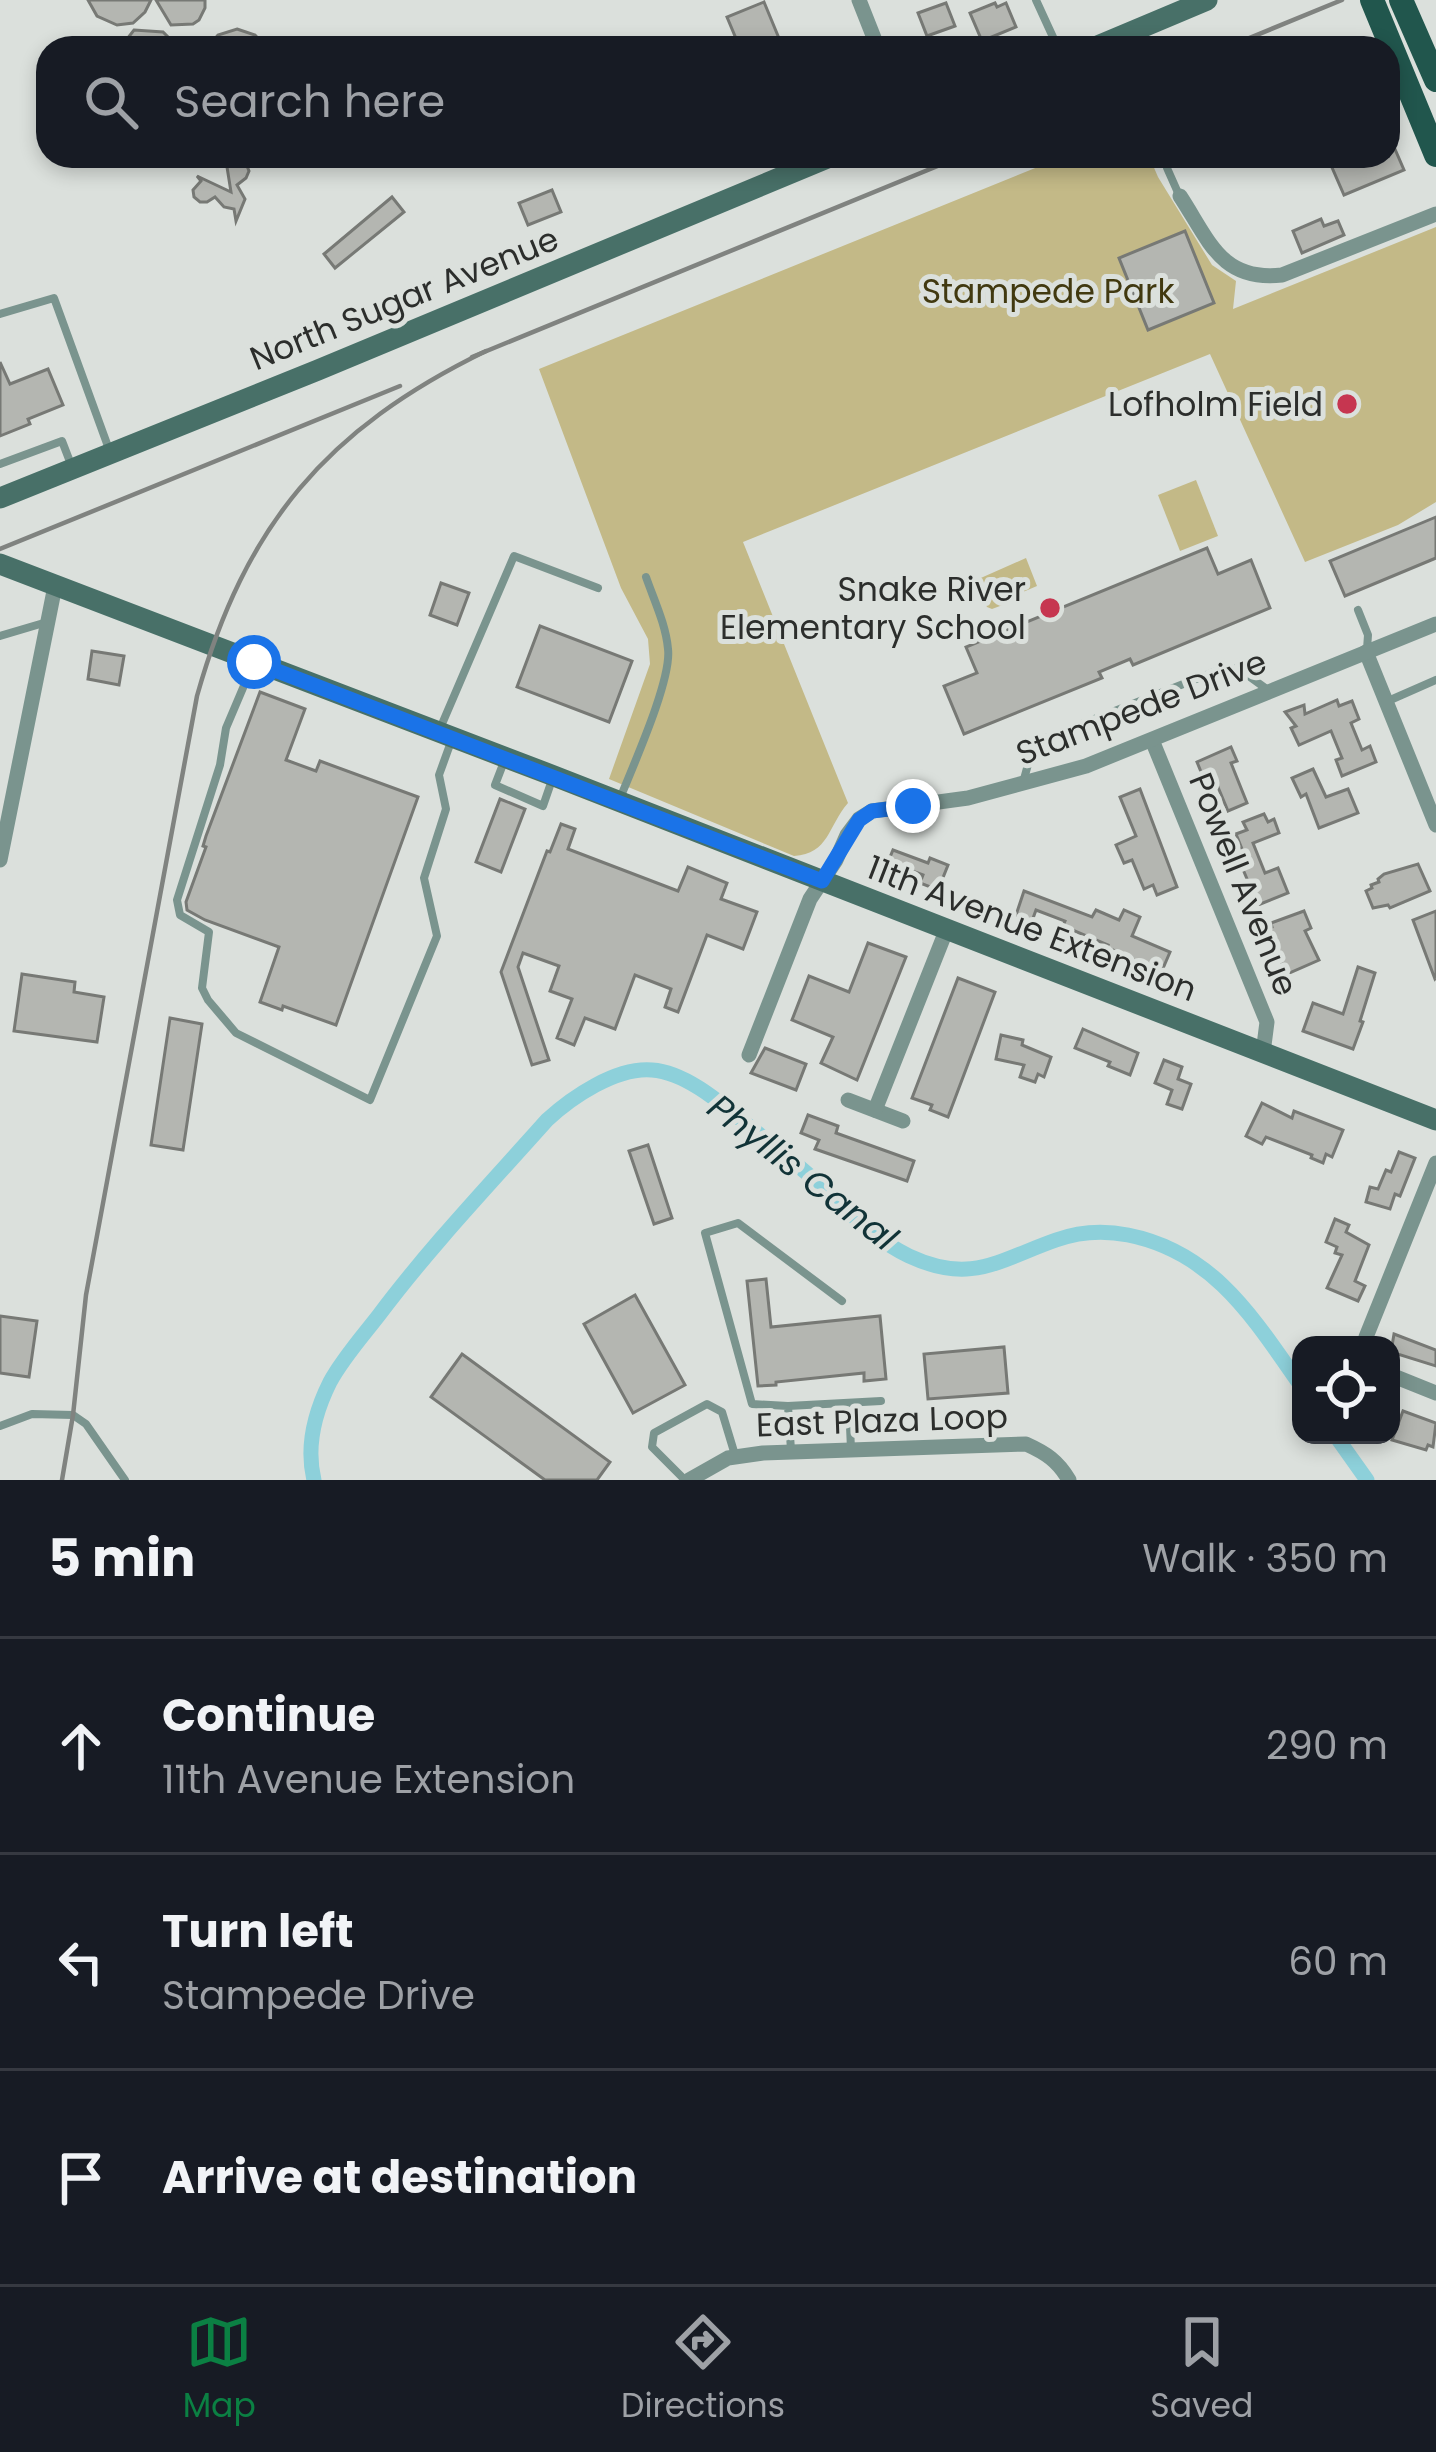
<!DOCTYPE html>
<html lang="en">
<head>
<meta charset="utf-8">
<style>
	body { margin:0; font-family:Poppins,sans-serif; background:#242831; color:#f1f3f6 }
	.controls { position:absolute; right:36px; bottom:36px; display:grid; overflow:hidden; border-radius:24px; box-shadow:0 6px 18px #0003 }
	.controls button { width:108px; height:108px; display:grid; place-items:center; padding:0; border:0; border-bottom:3px solid #363941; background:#171b24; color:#f1f3f6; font:60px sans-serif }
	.stop { position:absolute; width:36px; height:36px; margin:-27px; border:9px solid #1a73e8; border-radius:50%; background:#fff }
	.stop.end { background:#1a73e8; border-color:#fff; box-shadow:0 3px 12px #0008 }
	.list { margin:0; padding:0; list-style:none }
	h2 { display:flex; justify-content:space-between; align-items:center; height:156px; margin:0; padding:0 48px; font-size:51px }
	h2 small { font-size:39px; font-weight:400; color:#9ea1a6 }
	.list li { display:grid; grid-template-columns:78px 1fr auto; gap:36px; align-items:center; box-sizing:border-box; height:216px; padding:0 48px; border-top:3px solid #363941 }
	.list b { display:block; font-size:45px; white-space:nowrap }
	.list p { margin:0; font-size:39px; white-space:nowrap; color:#9ea1a6 }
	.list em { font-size:39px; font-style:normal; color:#9ea1a6 }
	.icon { flex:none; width:66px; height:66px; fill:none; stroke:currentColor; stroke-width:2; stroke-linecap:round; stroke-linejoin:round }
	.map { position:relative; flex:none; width:1436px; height:1480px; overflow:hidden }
	.search { position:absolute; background:#171b24; box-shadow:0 6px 18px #0003; left:36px; right:36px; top:36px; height:132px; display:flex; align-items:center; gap:30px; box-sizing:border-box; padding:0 42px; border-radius:36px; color:#9ea1a6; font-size:45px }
	.sheet { height:804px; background:#171b24 }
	nav { display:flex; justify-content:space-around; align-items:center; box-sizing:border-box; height:168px; border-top:3px solid #363941; background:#171b24; font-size:33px; color:#9ea1a6 }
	nav a { display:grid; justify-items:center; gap:6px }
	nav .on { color:#0b8043 }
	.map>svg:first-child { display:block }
	.green { fill:#c3b987 }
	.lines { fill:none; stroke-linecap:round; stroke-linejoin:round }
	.canal { stroke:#8dd0da; stroke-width:15 }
	.building { fill:#b4b6b1; stroke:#777975; stroke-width:3 }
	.lane { stroke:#7a948e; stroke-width:8 }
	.street { stroke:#7a948e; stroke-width:15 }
	.secondary { stroke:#487068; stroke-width:21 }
	.primary { stroke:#21564d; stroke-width:24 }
	.rail { stroke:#808380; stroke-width:4.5 }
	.route { stroke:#1a73e8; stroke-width:15 }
	.poi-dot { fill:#c63650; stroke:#dbe0dc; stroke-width:4.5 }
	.labels { text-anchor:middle; stroke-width:10; stroke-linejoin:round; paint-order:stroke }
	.park-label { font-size:33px; fill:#413910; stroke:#dbe0dc }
	.street-label { font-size:33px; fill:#2c2e2c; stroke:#dbe0dc }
	.poi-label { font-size:33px; fill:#2c2e2c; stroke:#dbe0dc; text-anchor:end }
	.water-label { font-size:36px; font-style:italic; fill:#113337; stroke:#dbe0dc }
</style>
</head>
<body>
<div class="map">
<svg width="1436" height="1480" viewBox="0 0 1436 1480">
	<rect width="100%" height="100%" fill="#dbe0dc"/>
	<!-- green -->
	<g class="green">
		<path d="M 1065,156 L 1149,156 L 1158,177 L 1212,265 L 1236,281 L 1233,309 L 1436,227 L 1436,502 L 1398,525 L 1305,562 L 1210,354 L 743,542 L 848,803 C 828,826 829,854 794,856 L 609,779 L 650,664 L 648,639 L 621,588 L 539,369 Z"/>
		<path d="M 1196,480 L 1218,536 L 1180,551 L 1158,495 Z"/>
		<path d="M 1026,558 L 1037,586 L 1016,595 L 1016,600 L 992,609 L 987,607 L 974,581 Z"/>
	</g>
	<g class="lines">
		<!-- canal -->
		<g class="canal">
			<path d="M 1335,1435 L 1367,1480"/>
			<path d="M 314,1480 C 306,1447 315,1412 330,1382 C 343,1358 362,1337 379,1315 C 430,1247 490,1184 547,1120 C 572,1097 616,1067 652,1070 C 683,1072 716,1099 739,1118 C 767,1141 797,1163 823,1188 C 850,1213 875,1240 909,1256 C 971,1285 999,1260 1056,1240 C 1081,1231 1103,1230 1128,1235 C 1214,1252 1254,1319 1301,1386"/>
		</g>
	</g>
	<!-- building -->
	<g class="building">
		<path d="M 88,0 L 151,0 L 145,12 L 133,23 L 117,25 L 97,16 Z"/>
		<path d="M 156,0 L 205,0 L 205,8 L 199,20 L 193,24 L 171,25 Z"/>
		<path d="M 764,2 L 783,48 L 740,48 L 727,17 Z"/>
		<path d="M 946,3 L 955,26 L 927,36 L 918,13 Z"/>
		<path d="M 995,3 L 997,7 L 1006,3 L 1016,27 L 982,41 L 970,13 Z"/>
		<path d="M 237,29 L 255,35 L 267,48 L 207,48 L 218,35 Z"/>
		<path d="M 134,30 L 163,32 L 179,48 L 120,48 Z"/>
		<path d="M 1388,133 L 1404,170 L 1344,195 L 1327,156 L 1388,156 Z"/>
		<path d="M 238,158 L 245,161 L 249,171 L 246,178 L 237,185 L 245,199 L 236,221 L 234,209 L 224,207 L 215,197 L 207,202 L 200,202 L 194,197 L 193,190 L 201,181 L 197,176 L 231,192 L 227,167 L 231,160 Z"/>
		<path d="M 552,190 L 561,212 L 528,225 L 519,203 Z"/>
		<path d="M 392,197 L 404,212 L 335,268 L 324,254 Z"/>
		<path d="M 1321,219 L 1324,226 L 1338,221 L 1344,235 L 1302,253 L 1293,231 Z"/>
		<path d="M 1185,231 L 1214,303 L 1148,330 L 1119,258 Z"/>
		<path d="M 0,362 L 10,384 L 48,369 L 63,405 L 28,419 L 30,424 L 0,436 Z"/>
		<path d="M 1436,517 L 1436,558 L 1345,596 L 1330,561 Z"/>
		<path d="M 1207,548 L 1218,574 L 1251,560 L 1270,608 L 1133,665 L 1130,659 L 1099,672 L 1102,678 L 964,734 L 944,686 L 977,673 L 966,647 Z"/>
		<path d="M 441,583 L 469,593 L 457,625 L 430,615 Z"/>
		<path d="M 540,626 L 632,661 L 609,722 L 517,687 Z"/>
		<path d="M 92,651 L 124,656 L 119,685 L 88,679 Z"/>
		<path d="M 260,692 L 305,709 L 286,760 L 316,771 L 320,761 L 418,797 L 336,1025 L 283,1006 L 282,1010 L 260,1002 L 279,947 L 205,920 L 187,910 L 186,902 L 206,847 L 203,846 L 206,836 Z"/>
		<path d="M 1337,700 L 1339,706 L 1352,701 L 1359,719 L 1351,723 L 1362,750 L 1370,746 L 1376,762 L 1342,776 L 1336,760 L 1342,758 L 1331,731 L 1299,745 L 1291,728 L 1296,726 L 1285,712 L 1304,705 L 1305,714 Z"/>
		<path d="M 1231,747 L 1237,761 L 1231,763 L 1247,803 L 1228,811 L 1215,780 L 1206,784 L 1197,762 Z"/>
		<path d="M 1313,769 L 1326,797 L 1348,789 L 1358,813 L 1319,828 L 1306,794 L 1301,797 L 1292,778 Z"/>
		<path d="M 1140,789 L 1177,887 L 1157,895 L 1153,885 L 1144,889 L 1132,860 L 1124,863 L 1116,845 L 1136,836 L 1120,797 Z"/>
		<path d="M 500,799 L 525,809 L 501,872 L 476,862 Z"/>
		<path d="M 1264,814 L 1268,822 L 1274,819 L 1279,833 L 1253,843 L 1265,873 L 1278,868 L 1288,893 L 1258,905 L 1242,867 L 1248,864 L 1236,834 L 1247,830 L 1243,822 Z"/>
		<path d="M 561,824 L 575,829 L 568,849 L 678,891 L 688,867 L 727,883 L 721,899 L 757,912 L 743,949 L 707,935 L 678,1012 L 665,1007 L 671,989 L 635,975 L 615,1029 L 585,1018 L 574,1045 L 557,1038 L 572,999 L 550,991 L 559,966 L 523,953 L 518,967 L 549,1060 L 532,1065 L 501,972 L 547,851 L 550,852 Z"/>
		<path d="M 893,850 L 928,863 L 930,858 L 948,865 L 938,890 L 920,883 L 923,875 L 888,862 Z"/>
		<path d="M 1418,864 L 1430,891 L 1390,908 L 1388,905 L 1373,908 L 1366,891 L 1372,888 L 1371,885 L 1379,882 L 1378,879 L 1384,874 Z"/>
		<path d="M 1024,891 L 1092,917 L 1096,910 L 1119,920 L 1124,910 L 1140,917 L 1132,936 L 1170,952 L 1161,973 L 1107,947 L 1108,945 L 1075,931 L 1073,938 L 1060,933 L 1065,921 L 1036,910 L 1032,921 L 1016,915 Z"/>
		<path d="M 1304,911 L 1311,928 L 1305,931 L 1319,960 L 1287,974 L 1265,929 L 1272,927 L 1271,923 Z"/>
		<path d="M 1436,911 L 1436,978 L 1435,979 L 1413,920 Z"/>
		<path d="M 868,943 L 906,957 L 857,1080 L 821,1063 L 833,1037 L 792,1020 L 809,976 L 849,992 Z"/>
		<path d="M 1358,967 L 1375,973 L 1360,1021 L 1363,1022 L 1353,1049 L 1303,1031 L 1313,1003 L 1343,1014 Z"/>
		<path d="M 22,974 L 75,982 L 74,992 L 104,997 L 97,1042 L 14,1031 Z"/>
		<path d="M 958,978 L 995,992 L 948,1117 L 930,1110 L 932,1105 L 912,1098 Z"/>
		<path d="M 170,1018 L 202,1024 L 183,1150 L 151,1145 Z"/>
		<path d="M 1083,1029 L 1138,1053 L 1130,1075 L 1108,1066 L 1110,1062 L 1075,1048 Z"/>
		<path d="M 1001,1035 L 1023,1040 L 1022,1045 L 1051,1057 L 1044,1077 L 1038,1074 L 1035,1082 L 1020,1077 L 1024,1065 L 996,1059 Z"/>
		<path d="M 765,1048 L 806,1064 L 796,1090 L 751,1073 Z"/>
		<path d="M 1164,1060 L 1182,1067 L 1178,1079 L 1191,1084 L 1182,1109 L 1167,1104 L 1172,1090 L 1155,1083 Z"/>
		<path d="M 1262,1103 L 1292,1118 L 1294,1111 L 1343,1130 L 1332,1157 L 1326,1154 L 1323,1163 L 1311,1158 L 1312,1155 L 1266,1137 L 1262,1144 L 1246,1136 Z"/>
		<path d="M 808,1115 L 838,1126 L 836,1133 L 914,1161 L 907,1181 L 815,1149 L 819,1140 L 801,1133 Z"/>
		<path d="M 648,1145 L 672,1218 L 654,1224 L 629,1151 Z"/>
		<path d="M 1399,1152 L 1415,1158 L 1400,1196 L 1395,1194 L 1390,1209 L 1366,1202 L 1370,1187 L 1378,1189 L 1386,1170 L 1391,1172 Z"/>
		<path d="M 1335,1219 L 1349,1225 L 1346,1232 L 1369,1245 L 1355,1281 L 1365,1286 L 1358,1301 L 1327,1288 L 1342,1255 L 1335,1253 L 1337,1247 L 1326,1242 Z"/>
		<path d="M 766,1279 L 771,1327 L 880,1316 L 886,1379 L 864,1381 L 864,1373 L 776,1382 L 776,1385 L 758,1386 L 747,1281 Z"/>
		<path d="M 635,1295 L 685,1385 L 633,1413 L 584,1324 Z"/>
		<path d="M 0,1316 L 37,1321 L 29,1377 L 0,1373 Z"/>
		<path d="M 1394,1334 L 1436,1350 L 1436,1366 L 1391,1352 Z"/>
		<path d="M 1004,1347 L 1008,1393 L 928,1399 L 924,1354 Z"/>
		<path d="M 462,1354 L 610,1462 L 597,1480 L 545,1480 L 431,1397 Z"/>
		<path d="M 1403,1411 L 1436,1423 L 1433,1447 L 1428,1445 L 1426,1450 L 1392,1440 Z"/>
	</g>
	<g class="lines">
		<!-- lane -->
		<g class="lane">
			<path d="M 1036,0 L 1058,48"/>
			<path d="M 1167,156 L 1167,168 L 1179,195"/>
			<path d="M 0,314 L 54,298 L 110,452"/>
			<path d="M 0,464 L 62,441 L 72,467"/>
			<path d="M 1358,610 L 1368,635 L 1367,649"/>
			<path d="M 0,636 L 47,622"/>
			<path d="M 254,662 L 226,728 L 220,765 L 177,900 L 180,915 L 209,932 L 202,988 L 208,1000 L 236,1033 L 370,1100 L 437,936 L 424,878 L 446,809 L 439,775 L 452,739"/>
			<path d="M 1388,701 L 1436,680"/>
			<path d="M 439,731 L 514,556 L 598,588"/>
			<path d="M 505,759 L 495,785 L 543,806 L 553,777"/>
			<path d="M 1024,779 L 1032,750 L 1041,740 L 1224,668 L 1239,669 L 1268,690"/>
			<path d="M 619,801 C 632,768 672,680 668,649 C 666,625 654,600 646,577"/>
			<path d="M 849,1404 L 851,1449"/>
			<path d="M 788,1406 L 881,1401"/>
			<path d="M 0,1426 L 32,1414 L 73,1415 L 86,1424 L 125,1480"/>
			<path d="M 791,1450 L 788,1406 L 752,1404 L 705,1233 L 738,1223 L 842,1301"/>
			<path d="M 685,1480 L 652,1447 L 654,1433 L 707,1404 L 722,1412 L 735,1455"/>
		</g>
		<!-- street -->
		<g class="street">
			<path d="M 859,0 L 878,48"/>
			<path d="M 1180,196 C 1209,240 1221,282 1282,275 L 1436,214"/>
			<path d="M 1366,652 L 1436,825"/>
			<path d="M 1152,740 L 1267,1022 L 1263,1053"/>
			<path d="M 0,860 L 55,586"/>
			<path d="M 749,1055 L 810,899 L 836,860 L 847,835 L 859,819 L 872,811 L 968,798 L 1086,766 L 1436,624"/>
			<path d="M 848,1100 L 903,1121"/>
			<path d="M 875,1110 L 946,931"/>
			<path d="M 1366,1345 L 1366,1337 L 1436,1163"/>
			<path d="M 1391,1375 L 1436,1393"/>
			<path d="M 689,1480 L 728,1458 L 763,1453 L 1026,1444 C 1046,1453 1058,1461 1069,1480"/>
		</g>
		<!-- secondary -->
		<g class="secondary">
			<path d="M 1093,48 L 1207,0"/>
			<path d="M 0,498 L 318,370 L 832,156"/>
			<path d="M 0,564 L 554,776 L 1436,1120"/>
		</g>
		<!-- primary -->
		<g class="primary">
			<path d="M 1372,0 L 1436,155"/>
			<path d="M 1401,0 L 1436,80"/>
		</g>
		<!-- rail -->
		<g class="rail">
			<path d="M 1225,48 L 1342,0"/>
			<path d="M 472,357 L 962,156"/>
			<path d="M 0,549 L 400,386"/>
			<path d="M 62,1480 L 73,1415 L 86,1295 L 197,696 C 245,525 326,429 486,351"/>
		</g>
	</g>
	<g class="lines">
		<!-- route -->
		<path class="route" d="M 254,662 L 822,881 L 859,820 L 872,811 L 913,806"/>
	</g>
	<!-- markers -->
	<g class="poi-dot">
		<circle cx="1347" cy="404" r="12"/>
		<circle cx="1050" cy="608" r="12"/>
	</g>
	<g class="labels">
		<!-- park labels -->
		<g class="park-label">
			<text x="1048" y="303">Stampede Park</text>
		</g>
		<!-- street labels -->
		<g class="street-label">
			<text transform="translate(404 298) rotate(-22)" y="12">North Sugar Avenue</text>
			<text transform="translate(1141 707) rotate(-21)" y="12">Stampede Drive</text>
			<text transform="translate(1244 884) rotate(68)" y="12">Powell Avenue</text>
			<text transform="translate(1032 928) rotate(21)" y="12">11th Avenue Extension</text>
			<text transform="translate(882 1420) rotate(-2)" y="12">East Plaza Loop</text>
		</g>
		<!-- poi labels -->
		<g class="poi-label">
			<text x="1323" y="416">Lofholm Field</text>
			<text x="1026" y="601">Snake River<tspan x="1026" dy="38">Elementary School</tspan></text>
		</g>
		<!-- water labels -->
		<g class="water-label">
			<text transform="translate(803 1172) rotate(38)" y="13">Phyllis Canal</text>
		</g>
	</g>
</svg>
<div class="controls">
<button><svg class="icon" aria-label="locate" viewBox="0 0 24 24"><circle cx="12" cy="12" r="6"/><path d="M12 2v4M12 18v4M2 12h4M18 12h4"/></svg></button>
</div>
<div class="stop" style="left:254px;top:662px"></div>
<div class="stop end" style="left:913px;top:806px"></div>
<div class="search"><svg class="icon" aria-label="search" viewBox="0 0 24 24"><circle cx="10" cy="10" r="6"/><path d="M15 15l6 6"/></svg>Search here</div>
</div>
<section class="sheet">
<h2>5 min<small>Walk · 350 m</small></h2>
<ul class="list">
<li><svg class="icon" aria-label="ahead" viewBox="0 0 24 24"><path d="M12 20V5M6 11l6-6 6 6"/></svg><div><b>Continue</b><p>11th Avenue Extension</p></div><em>290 m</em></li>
<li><svg class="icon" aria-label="left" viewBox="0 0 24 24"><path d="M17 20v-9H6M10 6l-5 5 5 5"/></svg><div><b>Turn left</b><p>Stampede Drive</p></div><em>60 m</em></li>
<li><svg class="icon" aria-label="arrive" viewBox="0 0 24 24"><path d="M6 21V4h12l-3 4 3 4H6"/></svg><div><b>Arrive at destination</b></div></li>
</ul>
</section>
<nav>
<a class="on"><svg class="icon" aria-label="map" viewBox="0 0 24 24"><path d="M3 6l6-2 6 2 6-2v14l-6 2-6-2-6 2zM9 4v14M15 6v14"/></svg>Map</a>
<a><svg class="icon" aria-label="directions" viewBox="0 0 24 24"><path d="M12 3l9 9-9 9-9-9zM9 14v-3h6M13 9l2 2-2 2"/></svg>Directions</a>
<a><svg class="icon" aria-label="saved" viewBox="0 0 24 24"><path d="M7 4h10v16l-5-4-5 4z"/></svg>Saved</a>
</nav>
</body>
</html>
